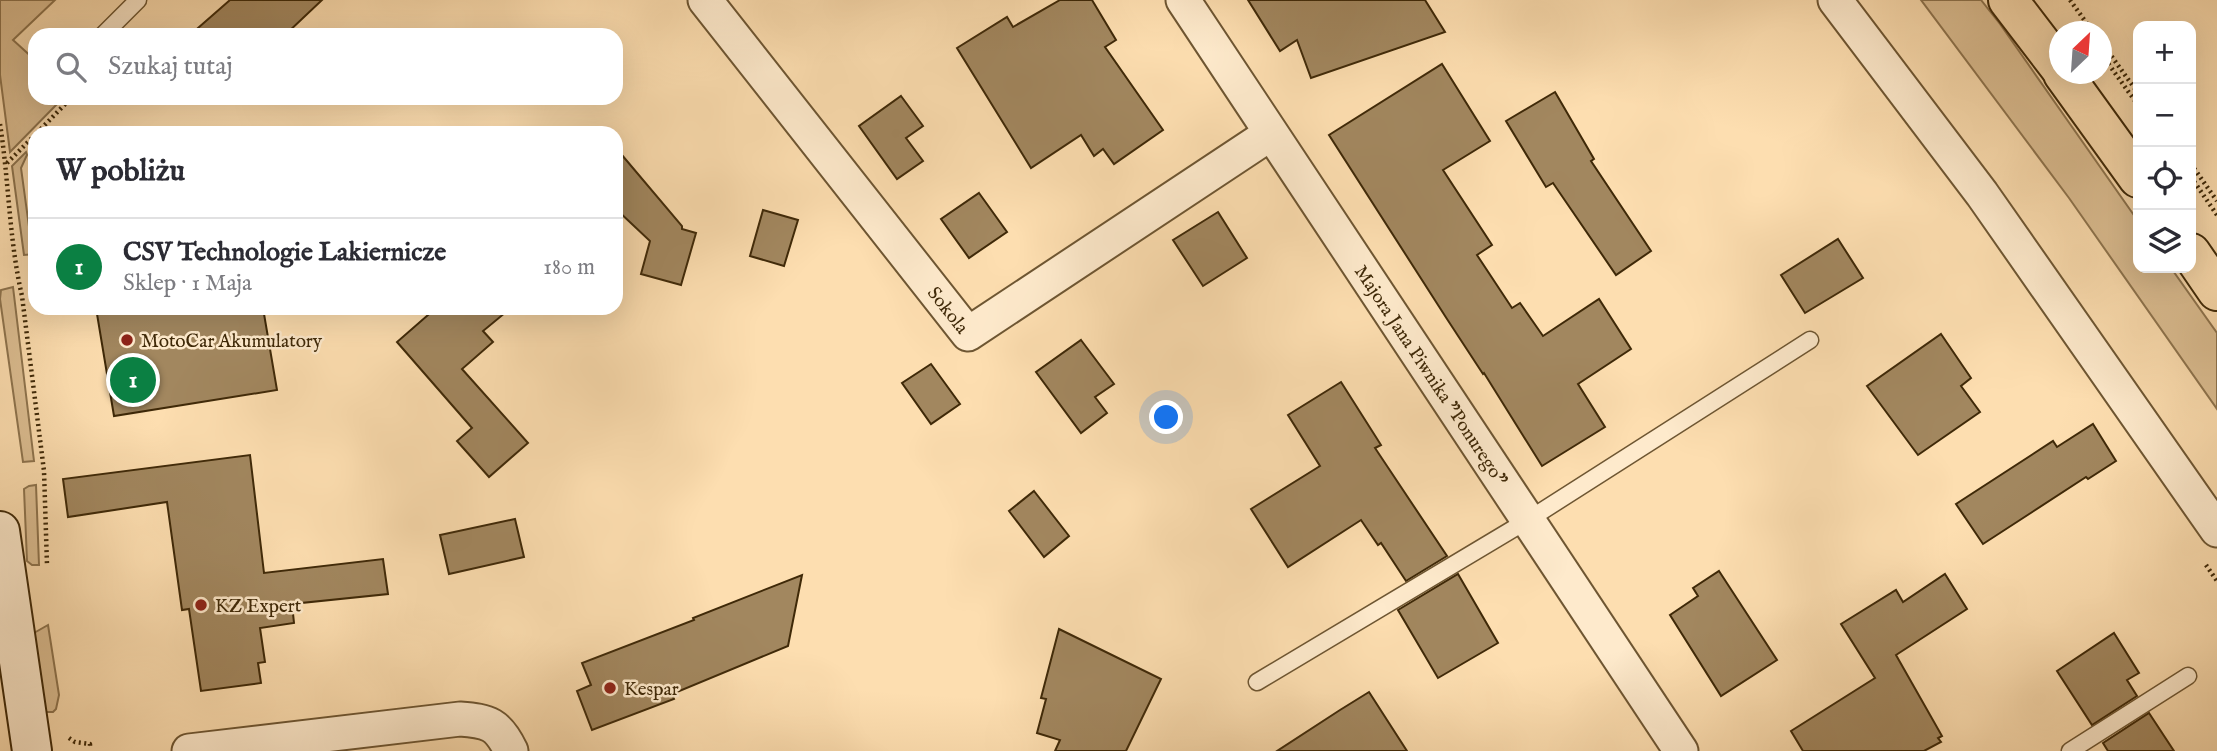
<!DOCTYPE html>
<html lang="pl">
<head>
<meta charset="utf-8">
<style>
	body { margin:0; font-family:"IM FELL English",serif; background:#f2f2f3; color:#2b2b33 }
	.controls { position:absolute; right:21px; top:21px; display:grid; overflow:hidden; border-radius:14px; box-shadow:0 7px 28px #0002 }
	.controls button { width:63px; height:63px; display:grid; place-items:center; padding:0; border:0; border-bottom:2px solid #e1e1e2; background:#fff; color:#2b2b33; font:35px sans-serif }
	.compass { position:absolute; left:2049px; top:21px; width:63px; height:63px; border-radius:50%; background:#fff; box-shadow:0 7px 28px #0002; rotate:25deg }
	.you { position:absolute; left:1167px; top:418px; width:24px; height:24px; margin:-18px; border:5px solid #fff; border-radius:50%; background:#1a73e8; box-shadow:0 0 0 10px #1a73e833 }
	.badge { display:grid; place-items:center; width:46px; height:46px; border-radius:50%; background:#0b8043; color:#fff; font-size:23px; font-weight:700 }
	.pin { position:absolute; translate:-50% -50%; border:4px solid #fff; box-shadow:0 2px 7px #0006 }
	.list { margin:0; padding:0; list-style:none }
	h2 { display:flex; justify-content:space-between; align-items:center; height:91px; margin:0; padding:0 28px; font-size:30px }
	h2 small { font-size:23px; font-weight:400; color:#7c7c81 }
	.list li { display:grid; grid-template-columns:46px 1fr auto; gap:21px; align-items:center; box-sizing:border-box; height:98px; padding:0 28px; border-top:2px solid #e1e1e2 }
	.list b { display:block; font-size:26px; white-space:nowrap }
	.list p { margin:0; font-size:23px; white-space:nowrap; color:#7c7c81 }
	.list em { font-size:23px; font-style:normal; color:#7c7c81 }
	.icon { flex:none; width:38px; height:38px; fill:none; stroke:currentColor; stroke-width:2; stroke-linecap:round; stroke-linejoin:round }
	.map { position:relative; flex:none; width:2217px; height:751px; overflow:hidden }
	.search { position:absolute; background:#fff; box-shadow:0 7px 28px #0002; left:28px; top:28px; width:595px; height:77px; display:flex; align-items:center; gap:18px; box-sizing:border-box; padding:0 24px; border-radius:21px; color:#7c7c81; font-size:26px }
	.panel { position:absolute; background:#fff; box-shadow:0 7px 28px #0002; left:28px; top:126px; width:595px; height:189px; border-radius:21px }
	.map>svg:first-child { display:block }
	.green { fill:#ddbf93; stroke:#8e744e; stroke-width:2 }
	.building { fill:#a2875f; stroke:#3f2908; stroke-width:2 }
	.lines { fill:none; stroke-linecap:round; stroke-linejoin:round }
	.lane-casing { stroke:#6e5632; stroke-width:19 }
	.street-casing { stroke:#6e5632; stroke-width:37 }
	.secondary-casing { stroke:#3f2908; stroke-width:42 }
	.primary-casing { stroke:#3f2908; stroke-width:42 }
	.path { stroke:#3f2908; stroke-width:4.5; stroke-dasharray:2 3.5; stroke-linecap:butt }
	.lane { stroke:#feeacc; stroke-width:16 }
	.street { stroke:#feeacc; stroke-width:33 }
	.secondary { stroke:#feeacc; stroke-width:38 }
	.primary { stroke:#fddeb0; stroke-width:38 }
	.poi-dot { fill:#8f2418; stroke:#feeacc; stroke-width:2.5 }
	.labels { text-anchor:middle; stroke-width:5; stroke-linejoin:round; paint-order:stroke }
	.street-label { font-size:19px; fill:#3f2908; stroke:#feeacc }
	.poi-label { font-size:19px; fill:#3f2908; stroke:#feeacc; text-anchor:start }
</style>
</head>
<body>
<div class="map">
<svg width="2217" height="751" viewBox="0 0 2217 751">
	<rect width="100%" height="100%" fill="#fddeb0"/>
	<filter id="stains"><feTurbulence type="fractalNoise" baseFrequency=".00286" numOctaves="4"/><feColorMatrix values="0 0 0 0 .2 0 0 0 0 .09 0 0 0 0 .02 0 0 0 .5 -.17"/></filter>
	<radialGradient id="worn" r=".72"><stop offset=".6" stop-color="#630" stop-opacity="0"/><stop offset="1" stop-color="#630" stop-opacity=".3"/></radialGradient>
	<!-- green -->
	<g class="green">
		<path d="M 0,0 L 55,0 L 13,40 L 35,60 L 35,98 L 63,98 L 10,152 L 0,75 Z"/>
		<path d="M 1921,0 L 1981,0 L 2000,24 L 2138,221 L 2138,268 L 2171,268 L 2217,333 L 2217,409 L 2069,198 Z"/>
		<path d="M 26,152 L 27,155 L 21,168 L 30,234 L 34,235 L 35,254 L 24,255 L 12,166 Z"/>
		<path d="M 13,287 L 34,461 L 23,462 L 0,299 L 1,290 Z"/>
		<path d="M 36,485 L 39,565 L 32,565 L 27,561 L 24,489 L 29,486 Z"/>
		<path d="M 48,625 L 59,695 L 56,709 L 53,712 L 44,712 L 34,633 Z"/>
	</g>
	<!-- building -->
	<g class="building">
		<path d="M 230,0 L 322,0 L 285,35 L 190,35 Z"/>
		<path d="M 1060,0 L 1092,0 L 1116,40 L 1105,47 L 1163,130 L 1114,164 L 1103,149 L 1094,156 L 1081,135 L 1031,168 L 957,48 L 1007,17 L 1013,27 Z"/>
		<path d="M 1248,0 L 1425,0 L 1445,32 L 1311,78 L 1297,40 L 1280,51 Z"/>
		<path d="M 1442,64 L 1490,141 L 1443,170 L 1492,245 L 1477,255 L 1512,308 L 1520,303 L 1543,336 L 1599,299 L 1631,349 L 1578,384 L 1605,427 L 1542,466 L 1484,373 L 1483,374 L 1447,319 L 1329,135 Z"/>
		<path d="M 1555,92 L 1594,159 L 1591,161 L 1651,251 L 1616,275 L 1553,183 L 1546,187 L 1506,121 Z"/>
		<path d="M 901,96 L 923,126 L 906,138 L 923,161 L 897,179 L 859,126 Z"/>
		<path d="M 616,148 L 682,226 L 682,229 L 696,233 L 681,285 L 641,274 L 650,241 L 616,209 Z"/>
		<path d="M 979,193 L 1007,232 L 969,258 L 941,219 Z"/>
		<path d="M 763,210 L 798,220 L 784,266 L 750,256 Z"/>
		<path d="M 1218,212 L 1247,258 L 1203,286 L 1173,240 Z"/>
		<path d="M 1838,239 L 1863,278 L 1805,313 L 1781,275 Z"/>
		<path d="M 96,308 L 263,308 L 277,390 L 114,416 Z"/>
		<path d="M 436,308 L 511,308 L 483,331 L 493,342 L 462,369 L 528,443 L 489,477 L 457,441 L 472,428 L 397,342 Z"/>
		<path d="M 1941,334 L 1971,378 L 1961,386 L 1980,412 L 1918,455 L 1867,386 Z"/>
		<path d="M 1081,340 L 1114,384 L 1095,397 L 1107,413 L 1081,433 L 1036,372 Z"/>
		<path d="M 931,364 L 960,404 L 931,424 L 902,383 Z"/>
		<path d="M 1341,382 L 1381,445 L 1375,448 L 1447,556 L 1406,581 L 1381,543 L 1378,545 L 1361,520 L 1288,567 L 1251,509 L 1320,466 L 1288,415 Z"/>
		<path d="M 2093,424 L 2116,461 L 2088,479 L 2086,477 L 1983,544 L 1956,504 L 2053,441 L 2057,447 Z"/>
		<path d="M 250,455 L 264,573 L 383,559 L 388,594 L 292,604 L 294,623 L 260,628 L 265,662 L 258,663 L 261,683 L 201,691 L 189,609 L 182,610 L 167,502 L 68,517 L 63,479 Z"/>
		<path d="M 1034,491 L 1069,536 L 1044,557 L 1009,511 Z"/>
		<path d="M 515,519 L 524,557 L 449,574 L 440,535 Z"/>
		<path d="M 1719,571 L 1777,660 L 1721,696 L 1670,615 L 1698,596 L 1693,588 Z"/>
		<path d="M 1458,574 L 1498,643 L 1438,678 L 1398,610 Z"/>
		<path d="M 1945,574 L 1967,609 L 1896,655 L 1942,736 L 1938,738 L 1941,742 L 1924,751 L 1803,751 L 1791,731 L 1875,678 L 1841,624 L 1896,590 L 1903,602 Z"/>
		<path d="M 802,575 L 788,646 L 672,694 L 674,699 L 592,730 L 577,691 L 591,685 L 582,663 L 694,620 L 693,618 Z"/>
		<path d="M 1059,629 L 1161,679 L 1126,751 L 1055,751 L 1060,740 L 1037,733 L 1046,699 L 1041,698 Z"/>
		<path d="M 2114,633 L 2139,673 L 2127,680 L 2137,696 L 2092,725 L 2057,671 Z"/>
		<path d="M 1369,692 L 1407,751 L 1277,751 L 1340,710 Z"/>
		<path d="M 2149,713 L 2174,751 L 2108,751 L 2103,743 Z"/>
	</g>
	<g class="lines">
		<defs>
			<g id="lane">
				<path d="M 103,35 L 138,0"/>
				<path d="M 1257,682 L 1528,520 L 1810,340"/>
				<path d="M 2070,751 L 2188,676"/>
			</g>
			<g id="street">
				<path id="s1" d="M 705,0 L 968,334 L 1270,134"/>
				<path id="s2" d="M 1183,0 L 1681,751"/>
				<path d="M 1835,0 L 1982,194 L 2217,530"/>
				<path d="M 189,751 L 460,719 C 489,721 498,724 511,751"/>
			</g>
			<path id="secondary" d="M 0,531 L 32,751"/>
			<g id="primary">
				<path d="M 2008,0 L 2060,68"/>
				<path d="M 2063,74 L 2138,178"/>
				<path d="M 2191,253 L 2217,291"/>
			</g>
		</defs>
		<!-- lane casing -->
		<use href="#lane" class="lane-casing"/>
		<!-- street casing -->
		<use href="#street" class="street-casing"/>
		<!-- secondary casing -->
		<use href="#secondary" class="secondary-casing"/>
		<!-- primary casing -->
		<use href="#primary" class="primary-casing"/>
		<!-- path -->
		<g class="path">
			<path d="M 2070,0 L 2093,32"/>
			<path d="M 2102,43 L 2138,93"/>
			<path d="M 2102,55 L 2138,105"/>
			<path d="M 0,124 C 9,181 9,240 22,296 L 44,471 L 47,565"/>
			<path d="M 37,133 L 71,98"/>
			<path d="M 7,163 L 35,135"/>
			<path d="M 2191,164 L 2217,201"/>
			<path d="M 2191,177 L 2217,215"/>
			<path d="M 2206,565 L 2217,581"/>
			<path d="M 69,738 L 75,742 L 90,744 L 90,746"/>
		</g>
		<!-- lane -->
		<use href="#lane" class="lane"/>
		<!-- street -->
		<use href="#street" class="street"/>
		<!-- secondary -->
		<use href="#secondary" class="secondary"/>
		<!-- primary -->
		<use href="#primary" class="primary"/>
	</g>
	<!-- markers -->
	<g class="poi-dot">
		<circle cx="127" cy="340" r="7"/>
		<circle cx="201" cy="605" r="7"/>
		<circle cx="610" cy="688" r="7"/>
	</g>
	<g class="labels">
		<!-- street labels -->
		<g class="street-label">
			<text dy="7" stroke="none"><textPath href="#s1" startOffset="394">Sokola</textPath></text>
			<text dy="7" stroke="none"><textPath href="#s2" startOffset="450">Majora Jana Piwnika "Ponurego"</textPath></text>
		</g>
		<!-- poi labels -->
		<g class="poi-label">
			<text x="141" y="347">MotoCar Akumulatory</text>
			<text x="215" y="612">KZ Expert</text>
			<text x="624" y="695">Kespar</text>
		</g>
	</g>
	<rect width="100%" height="100%" filter="url(#stains)"/>
	<rect width="100%" height="100%" fill="url(#worn)"/>
</svg>
<div class="controls">
<button>+</button>
<button>−</button>
<button><svg class="icon" aria-label="locate" viewBox="0 0 24 24"><circle cx="12" cy="12" r="6"/><path d="M12 2v4M12 18v4M2 12h4M18 12h4"/></svg></button>
<button><svg class="icon" aria-label="layers" viewBox="0 0 24 24"><path d="M12 4l9 5-9 5-9-5zM3 14l9 5 9-5"/></svg></button>
</div>
<svg class="compass" viewBox="-18 -18 36 36"><path d="M0-13l5 13h-10z" fill="#e53935"/><path d="M0 13l5-13h-10z" fill="#7c7c81"/></svg>
<div class="you"></div>
<div class="pin badge" style="left:133px;top:380px">1</div>
<div class="search"><svg class="icon" aria-label="search" viewBox="0 0 24 24"><circle cx="10" cy="10" r="6"/><path d="M15 15l6 6"/></svg>Szukaj tutaj</div>
<section class="panel">
<h2>W pobliżu<small></small></h2>
<ul class="list">
<li><span class="badge">1</span><div><b>CSV Technologie Lakiernicze</b><p>Sklep · 1 Maja</p></div><em>180 m</em></li>
</ul>
</section>
</div>
</body>
</html>
